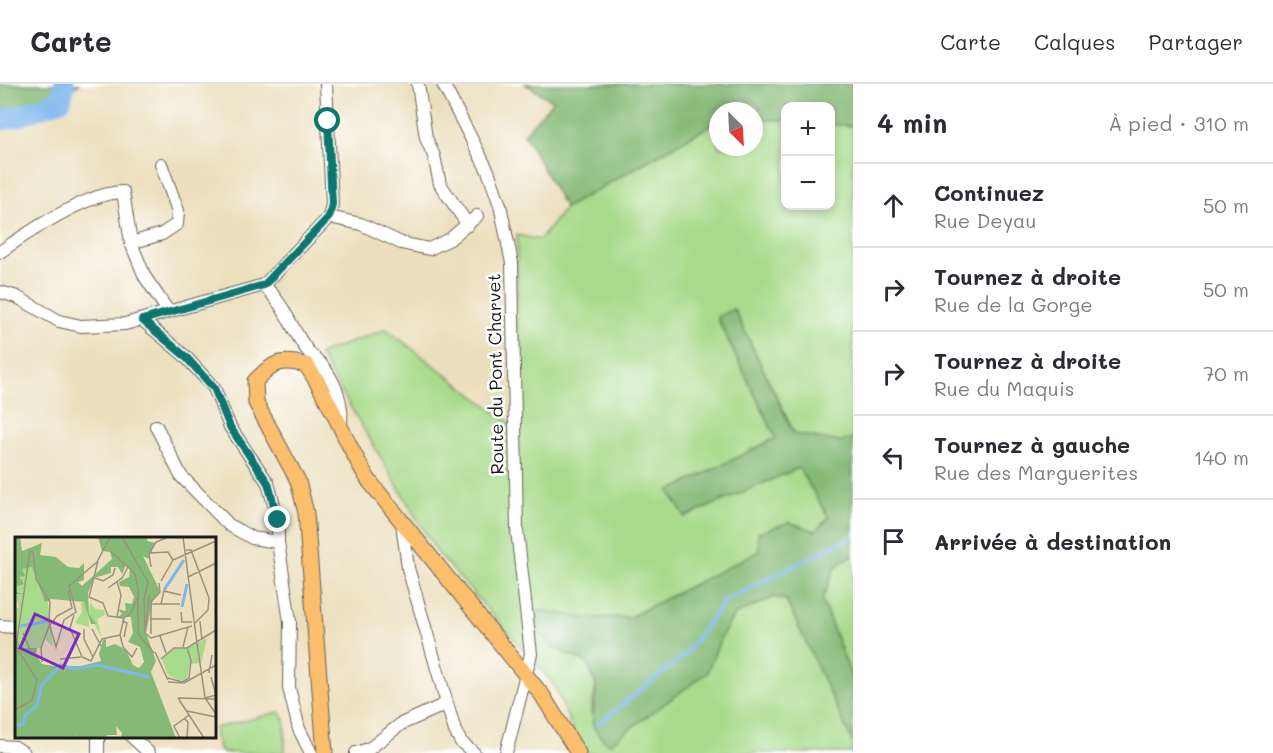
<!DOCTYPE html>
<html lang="fr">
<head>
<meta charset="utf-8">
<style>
	body { margin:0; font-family:Mali,sans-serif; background:#f7f7f7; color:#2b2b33 }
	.controls { position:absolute; right:18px; top:18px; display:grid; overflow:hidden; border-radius:12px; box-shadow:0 3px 9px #0003 }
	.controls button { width:54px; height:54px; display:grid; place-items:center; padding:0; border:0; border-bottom:2px solid #e1e1e2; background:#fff; color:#2b2b33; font:30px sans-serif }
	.compass { position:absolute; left:709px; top:18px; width:54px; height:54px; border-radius:50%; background:#fff; box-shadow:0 3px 9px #0003; rotate:156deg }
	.stop { position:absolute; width:18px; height:18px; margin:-14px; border:4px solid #0f766e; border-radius:50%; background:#fff }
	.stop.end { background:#0f766e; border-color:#fff; box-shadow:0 2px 6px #0008 }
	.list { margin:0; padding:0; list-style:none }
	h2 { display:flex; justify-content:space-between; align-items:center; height:78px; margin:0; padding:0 24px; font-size:26px }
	h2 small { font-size:20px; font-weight:400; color:#7c7c81 }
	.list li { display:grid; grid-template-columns:39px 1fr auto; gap:18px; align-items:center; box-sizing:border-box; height:84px; padding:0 24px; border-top:2px solid #e1e1e2 }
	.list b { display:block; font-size:22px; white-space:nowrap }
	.list p { margin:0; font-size:20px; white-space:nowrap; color:#7c7c81 }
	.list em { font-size:20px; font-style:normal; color:#7c7c81 }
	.icon { flex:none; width:33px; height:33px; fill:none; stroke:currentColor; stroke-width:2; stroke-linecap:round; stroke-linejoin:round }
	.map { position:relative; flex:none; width:853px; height:669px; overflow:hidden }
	header { display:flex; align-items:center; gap:36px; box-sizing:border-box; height:84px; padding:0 30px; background:#fff; border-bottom:2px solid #e1e1e2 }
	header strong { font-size:28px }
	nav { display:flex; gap:33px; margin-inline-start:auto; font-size:21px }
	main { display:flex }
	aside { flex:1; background:#fff }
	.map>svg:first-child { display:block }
	.green { fill:#a7da8a; stroke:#627b53; stroke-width:1.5 }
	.forest { fill:#85ba76; stroke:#506b49; stroke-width:1.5 }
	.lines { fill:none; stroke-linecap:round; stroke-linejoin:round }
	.stream { stroke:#7db5ed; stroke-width:4 }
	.river { stroke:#7db5ed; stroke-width:21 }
	.minor-casing { stroke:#656054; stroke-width:14 }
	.major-casing { stroke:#656054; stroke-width:17 }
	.minor { stroke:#fff; stroke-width:12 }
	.major { stroke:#fabe6d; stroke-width:15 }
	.route { stroke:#0f766e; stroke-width:8 }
	.labels { text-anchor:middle; stroke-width:5; stroke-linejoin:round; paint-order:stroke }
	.street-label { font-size:18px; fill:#1c1c1c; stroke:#fff }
	.inset-river { fill:none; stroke:#7db5ed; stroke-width:3 }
	.inset-road { fill:none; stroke:#99917d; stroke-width:1.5 }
	.view { fill:#7b2cbf; fill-opacity:0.15; stroke:#7b2cbf; stroke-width:3 }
	.inset-edge { fill:none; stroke:#1c1c1c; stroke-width:3 }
</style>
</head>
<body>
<header>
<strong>Carte</strong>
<nav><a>Carte</a><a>Calques</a><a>Partager</a></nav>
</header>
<main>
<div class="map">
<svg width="853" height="669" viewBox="0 0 853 669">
	<rect width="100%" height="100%" fill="#fff"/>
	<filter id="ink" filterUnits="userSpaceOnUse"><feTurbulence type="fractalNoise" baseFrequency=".0167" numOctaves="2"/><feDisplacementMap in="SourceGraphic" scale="12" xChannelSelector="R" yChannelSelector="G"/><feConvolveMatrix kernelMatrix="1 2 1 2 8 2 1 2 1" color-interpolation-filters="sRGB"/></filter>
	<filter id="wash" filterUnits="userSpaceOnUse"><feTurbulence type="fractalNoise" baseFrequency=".008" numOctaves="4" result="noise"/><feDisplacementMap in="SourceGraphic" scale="24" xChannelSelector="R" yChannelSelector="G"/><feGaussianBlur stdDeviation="1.35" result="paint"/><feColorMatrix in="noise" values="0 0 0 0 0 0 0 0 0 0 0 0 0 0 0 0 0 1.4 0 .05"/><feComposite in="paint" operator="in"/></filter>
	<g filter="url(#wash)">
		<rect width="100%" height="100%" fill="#ecdfbd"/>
		<!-- green -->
		<g class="green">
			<path d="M 754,35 L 785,36 L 786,122 L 830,122 L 831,40 L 853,42 L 853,354 L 840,358 L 795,350 L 734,225 L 717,234 L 776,354 L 670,407 L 686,433 L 799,383 L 829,433 L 815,447 L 789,438 L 759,467 L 630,533 L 585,534 L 538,526 L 552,563 L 588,579 L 596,602 L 591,628 L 707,589 L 721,553 L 734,531 L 774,513 L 786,516 L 852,654 L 853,669 L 583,669 L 553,599 L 437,468 L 319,270 L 386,245 L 517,344 L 517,151 L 540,156 L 565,124 L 718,37 L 718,63 L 754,63 Z"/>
			<path d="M 853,471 L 853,597 L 822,516 L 835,483 Z"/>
			<path d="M 279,628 L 285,636 L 285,669 L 221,669 L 215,652 L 215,644 Z"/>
		</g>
		<!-- forest -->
		<g class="forest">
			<path d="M 0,0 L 80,0 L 0,36 Z"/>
			<path d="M 525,0 L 853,0 L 853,42 L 831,40 L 830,22 L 786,22 L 785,36 L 754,35 L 754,27 L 718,27 L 718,37 L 565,124 L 524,50 L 553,17 Z"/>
			<path d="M 734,225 L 794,350 L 840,358 L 853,354 L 853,471 L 835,483 L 822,516 L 853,597 L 853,659 L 786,516 L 774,513 L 734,531 L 721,553 L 707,589 L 609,660 C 580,640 598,625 596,601 C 595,594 590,586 588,579 L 552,563 L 533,543 L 538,526 L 585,534 L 630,533 L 759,467 L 758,449 L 789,438 L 815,447 L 829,434 L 799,384 L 685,433 L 669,407 L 776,354 L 717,233 Z"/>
		</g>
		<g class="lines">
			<!-- stream -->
			<path class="stream" d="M 597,641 L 684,572 L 724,517 L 853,452"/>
			<!-- river -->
			<path class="river" d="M 0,36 L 19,32 L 61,16 L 64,0"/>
		</g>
	</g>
	<g filter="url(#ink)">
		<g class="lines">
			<defs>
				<g id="minor">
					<path d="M 326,0 L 332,120 L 329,133"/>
					<path d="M 418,0 L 426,54 L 434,72 L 440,100 L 468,141"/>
					<path d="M 443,0 L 488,87 L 500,121 L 512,179 L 517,446 L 531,570 L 506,669"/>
					<path d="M 329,133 L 361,140 L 401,159 L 429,165 L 450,155 L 477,132"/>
					<path d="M 131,159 L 162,150 L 177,140 L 178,127 L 161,80"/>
					<path d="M 0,168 C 30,147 88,108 123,108 L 131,159 L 145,193 L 168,227"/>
					<path d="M 264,201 C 287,224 290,243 307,266 C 311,271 316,275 320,279 C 335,296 345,322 340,343"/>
					<path d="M 264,201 L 329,133"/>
					<path d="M 0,208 L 17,213 L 59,237 L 81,242 L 125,240 L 264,201"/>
					<path d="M 142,236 L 185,272 L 214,304 L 230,343 L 268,399 L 278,436 L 278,458 L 290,538 L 289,604 L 299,645 L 311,669"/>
					<path d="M 156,342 L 181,392 L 229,441 L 252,454 L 278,458"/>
					<path d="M 402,439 L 408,484 L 455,647 L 461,658 L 474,669"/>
					<path d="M 0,542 L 16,543"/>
					<path d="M 98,652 L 98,669"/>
					<path d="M 131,652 L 149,669"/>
					<path d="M 0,662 L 15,663 L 24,669"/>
					<path d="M 356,669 L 369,665 L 401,640 L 446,620"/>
				</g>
				<path id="major" d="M 325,669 L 306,429 L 298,397 L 256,319 L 255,297 C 274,279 279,274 306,281 C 332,317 345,360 370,398 L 542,611 L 578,669"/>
			</defs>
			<!-- minor casing -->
			<use href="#minor" class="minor-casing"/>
			<!-- major casing -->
			<use href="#major" class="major-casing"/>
			<!-- minor -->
			<use href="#minor" class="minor"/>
			<!-- major -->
			<use href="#major" class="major"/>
		</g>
	</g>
	<g class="lines" filter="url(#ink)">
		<!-- route -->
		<path class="route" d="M 278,436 L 268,399 L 230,343 L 214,304 L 185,272 L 142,236 L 264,201 L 329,133 L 332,120 L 328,37"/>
	</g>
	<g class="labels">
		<!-- street labels -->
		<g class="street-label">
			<text transform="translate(496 290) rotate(-91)" y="6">Route du Pont Charvet</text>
		</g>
	</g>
	<!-- overview -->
	<g transform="translate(15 453)">
		<rect width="201" height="201" fill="#ecdfbd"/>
		<path d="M 12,29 L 17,30 L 33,65 L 38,110 L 30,102 L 26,111 L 13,112 L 0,106 L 0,72 L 4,70 L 0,57 L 10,56 L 2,55 L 0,50 L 8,39 L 7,32 ZM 66,65 L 73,67 L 74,90 L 60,86 L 67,75 ZM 75,65 L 80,72 L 89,73 L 90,78 L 82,82 L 87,101 L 74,77 ZM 192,101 L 186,126 L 175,127 L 172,141 L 165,144 L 153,138 L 147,122 L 159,111 L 172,112 Z" fill="#a7da8a"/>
		<path d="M 0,0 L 5,0 L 7,14 L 27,6 L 25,18 L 41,20 L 53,30 L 64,31 L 69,26 L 69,43 L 63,45 L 67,49 L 97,22 L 95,15 L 87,14 L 83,0 L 133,0 L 132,4 L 140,6 L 133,22 L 128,19 L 145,54 L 138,62 L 131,96 L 141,124 L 136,135 L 161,201 L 106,201 L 107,196 L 101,189 L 102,198 L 92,198 L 91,201 L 62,201 L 61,197 L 61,201 L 0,201 L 0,106 L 3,103 L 4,108 L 10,111 L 22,111 L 21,118 L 27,127 L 39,129 L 66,129 L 86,124 L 84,117 L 88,103 L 91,102 L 91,110 L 100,107 L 111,113 L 118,128 L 124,131 L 129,125 L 125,110 L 113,105 L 118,96 L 116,80 L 103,80 L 107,77 L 103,72 L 111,74 L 110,66 L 117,67 L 119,60 L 114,50 L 105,49 L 104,45 L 114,40 L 115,31 L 111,28 L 107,37 L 103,30 L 96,30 L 96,36 L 79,41 L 73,56 L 74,77 L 81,87 L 76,87 L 69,65 L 36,62 L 30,65 L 17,30 L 7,32 L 10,39 L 5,40 L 9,47 L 1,50 L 2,55 L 10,57 L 0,57 Z" fill="#85ba76"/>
		<path class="inset-river" d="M 149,53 L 169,23M 167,70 L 172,47M 6,89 L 33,84M 0,189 L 8,187 L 10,178 L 22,169 L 26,149 L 46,128 L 59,132 L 83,128 L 134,140"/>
		<path class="inset-road" d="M 107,0 L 133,45 L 129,62 L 130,96 L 136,101 L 177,89M 168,0 L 183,114M 171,13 L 176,13 L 194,61 L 193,73 L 180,86M 95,14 L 113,30M 135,16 L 153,15 L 158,23 L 201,4M 83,24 L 74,60 L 88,66 L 93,79 L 109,81M 113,30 L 120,37 L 123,52 L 123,97 L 139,116M 136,30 L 134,17 L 141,5 L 153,0M 173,40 L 201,26M 80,41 L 88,44 L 98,38 L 100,31M 146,44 L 158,23M 93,51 L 107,41 L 113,30M 137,67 L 165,67M 146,67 L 149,54 L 166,58M 166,75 L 167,85 L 177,85M 59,78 L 55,91 L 67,120M 102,80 L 106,58 L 102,45M 109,81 L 105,98 L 108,110 L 117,120 L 122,111M 109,81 L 116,76 L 122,61M 135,82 L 156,82M 107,84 L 112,86 L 109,100M 185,84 L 187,103M 131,88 L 134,58M 69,92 L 69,102 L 78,120M 77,92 L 86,109M 8,96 L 15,113M 136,97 L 136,65 L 145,55 L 144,46M 145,99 L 151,116M 168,110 L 173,90M 172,111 L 201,93M 183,112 L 190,161 L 201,177M 140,115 L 153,143M 67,120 L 76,124 L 87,102 L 105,98M 45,122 L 66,120M 146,122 L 159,111 L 172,111M 27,125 L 26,111 L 34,89 L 42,79 L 57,71 L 53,54M 194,136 L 197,118M 153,141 L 167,145 L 174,141 L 176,123 L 172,111M 153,145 L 169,146 L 201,128M 163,161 L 189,201M 163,161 L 201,162M 190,161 L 201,158 L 196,140M 0,173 L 17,163 L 22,143 L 1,110 L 15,14 L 18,15 L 21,42 L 35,65 L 34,86 L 41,110 L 49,83 L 61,75 L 54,49 L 82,25 L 95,0M 172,174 L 201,180M 169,181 L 173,185 L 172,201M 165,201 L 159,189 L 174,178"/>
		<path class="view" d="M 20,77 L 64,97 L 48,131 L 5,111 Z"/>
		<rect width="201" height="201" class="inset-edge"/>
	</g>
</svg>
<div class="controls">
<button>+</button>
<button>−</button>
</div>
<svg class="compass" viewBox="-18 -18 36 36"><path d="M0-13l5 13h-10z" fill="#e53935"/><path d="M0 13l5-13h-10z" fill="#7c7c81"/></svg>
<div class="stop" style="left:328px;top:37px"></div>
<div class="stop end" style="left:278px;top:436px"></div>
</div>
<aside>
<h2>4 min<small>À pied · 310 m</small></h2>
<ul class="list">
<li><svg class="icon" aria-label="ahead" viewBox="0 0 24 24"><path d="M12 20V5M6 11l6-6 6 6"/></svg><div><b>Continuez</b><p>Rue Deyau</p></div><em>50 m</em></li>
<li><svg class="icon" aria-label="right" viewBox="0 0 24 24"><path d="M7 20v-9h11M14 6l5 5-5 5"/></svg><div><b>Tournez à droite</b><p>Rue de la Gorge</p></div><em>50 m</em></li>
<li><svg class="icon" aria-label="right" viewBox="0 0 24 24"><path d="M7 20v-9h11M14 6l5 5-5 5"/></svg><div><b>Tournez à droite</b><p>Rue du Maquis</p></div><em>70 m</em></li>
<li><svg class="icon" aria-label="left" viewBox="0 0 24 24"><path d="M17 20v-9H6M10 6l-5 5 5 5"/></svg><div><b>Tournez à gauche</b><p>Rue des Marguerites</p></div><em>140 m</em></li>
<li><svg class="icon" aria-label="arrive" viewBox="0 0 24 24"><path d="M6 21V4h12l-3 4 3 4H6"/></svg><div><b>Arrivée à destination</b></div></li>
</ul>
</aside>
</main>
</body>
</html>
